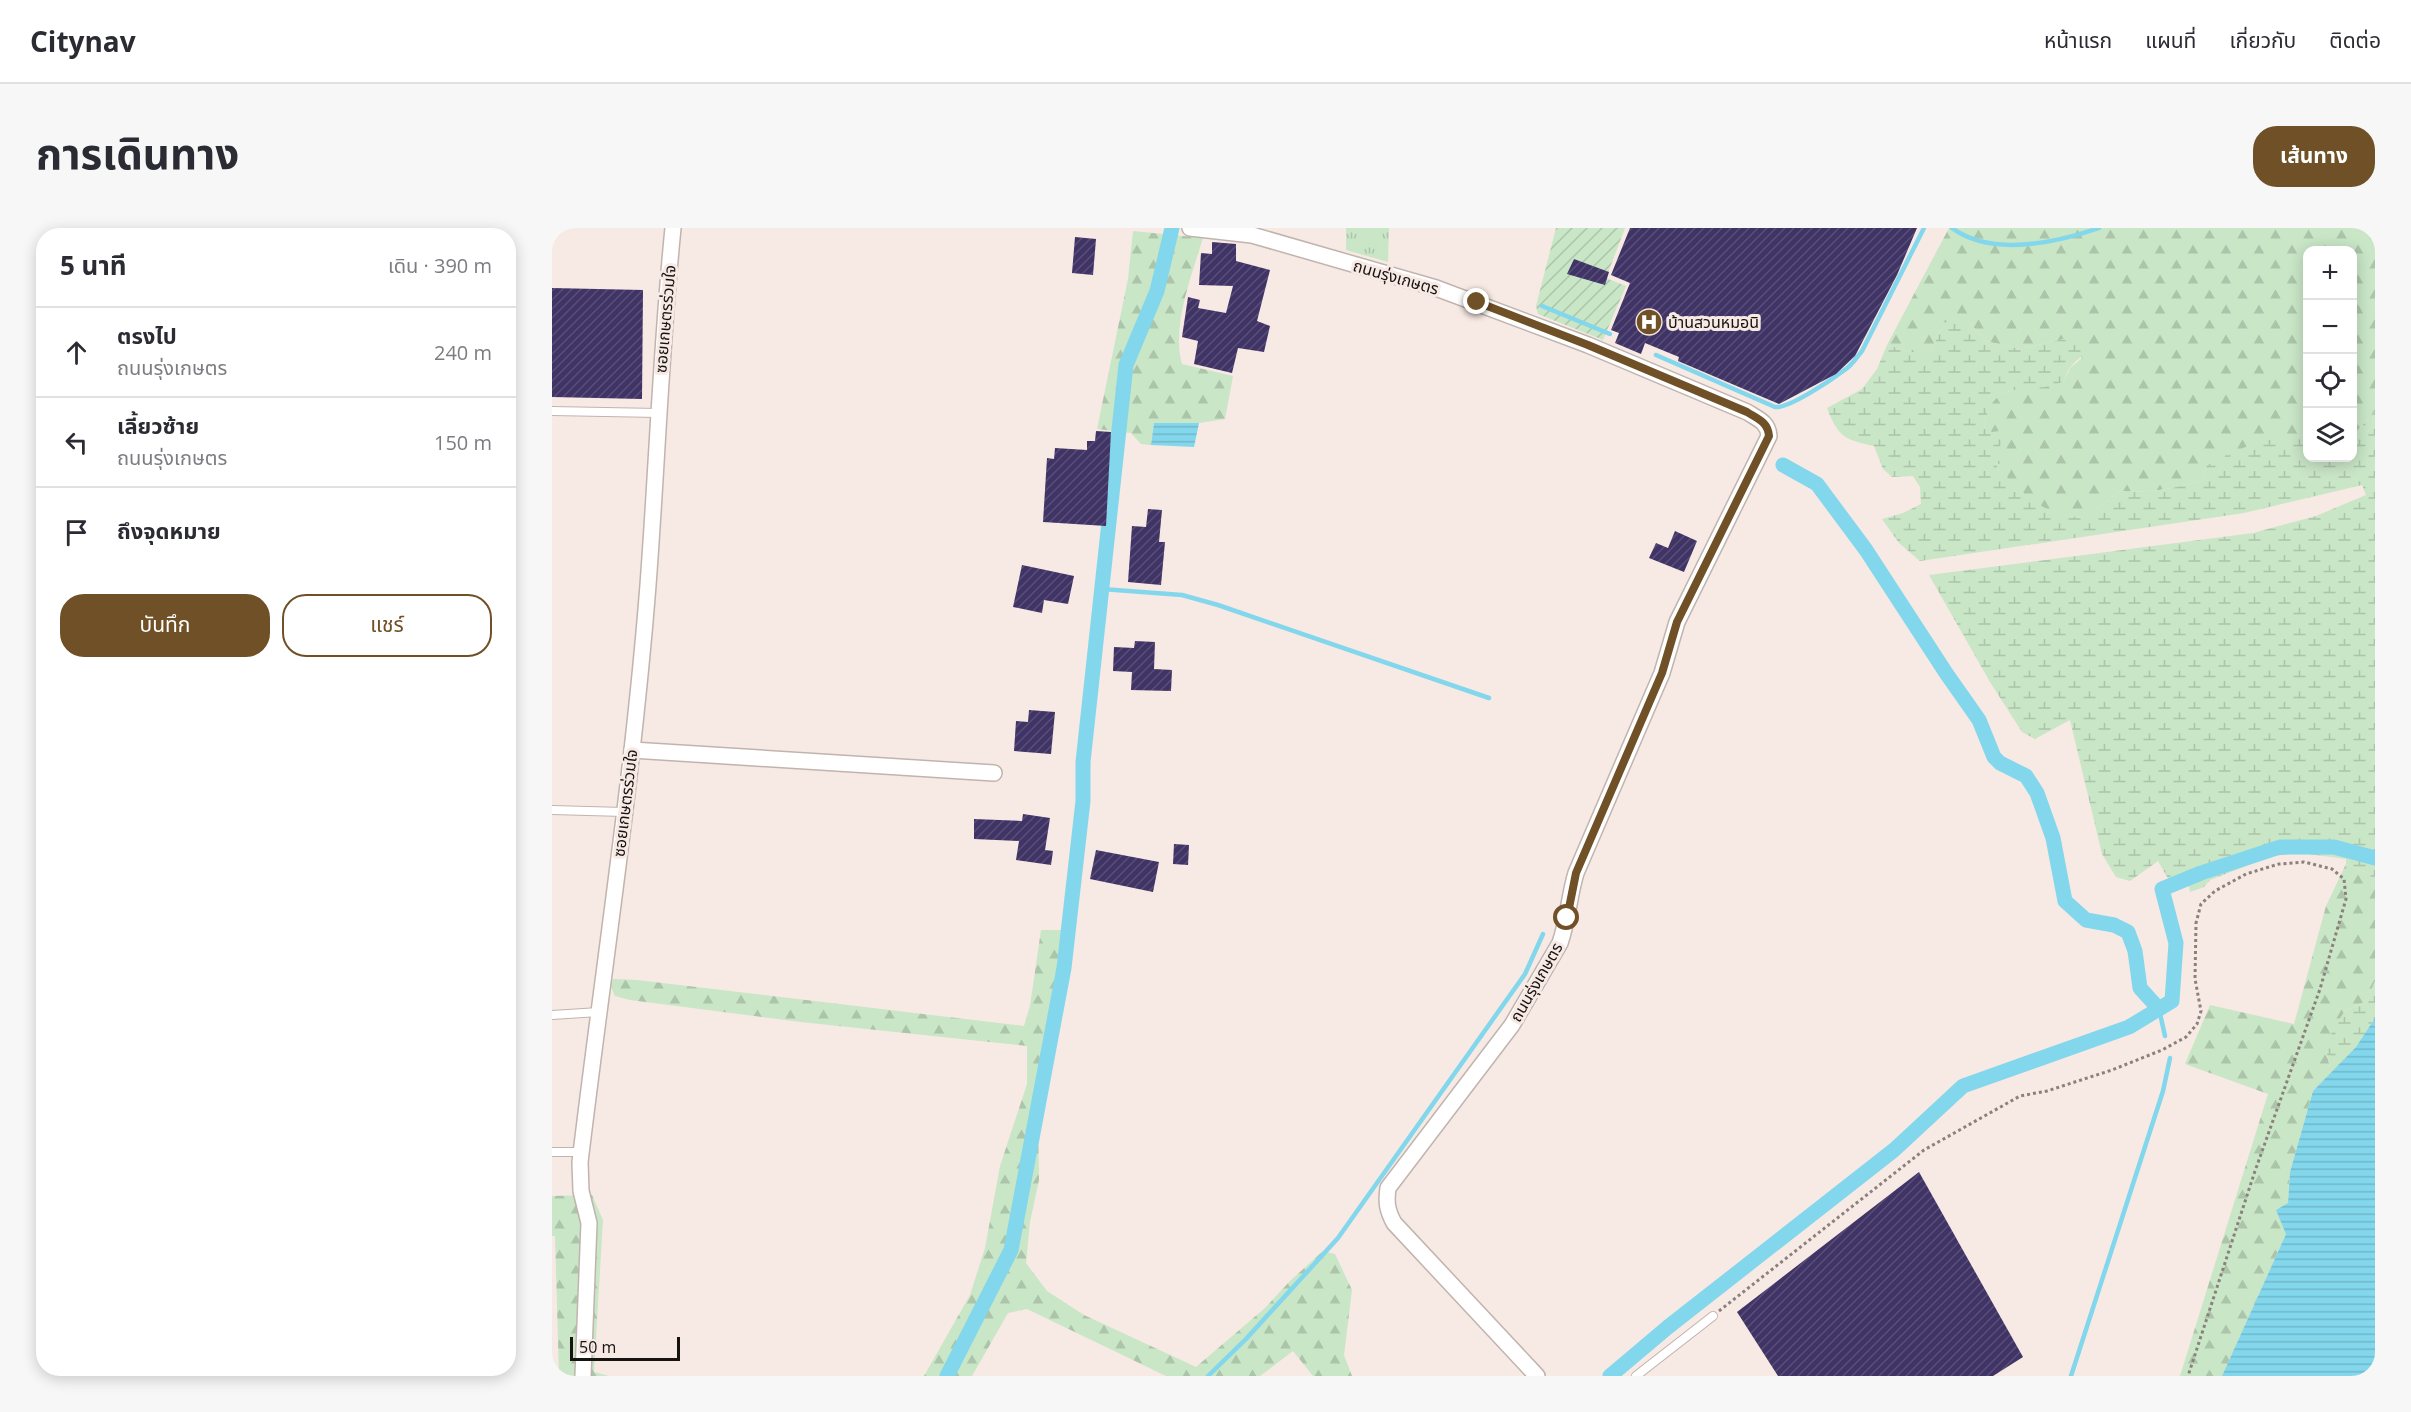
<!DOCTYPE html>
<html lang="th">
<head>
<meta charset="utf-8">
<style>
	body { margin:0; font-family:"Open Sans","Noto Sans Thai",sans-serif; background:#f7f7f7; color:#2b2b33 }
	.controls { position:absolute; right:18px; top:18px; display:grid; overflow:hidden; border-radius:12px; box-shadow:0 3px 15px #0003 }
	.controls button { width:54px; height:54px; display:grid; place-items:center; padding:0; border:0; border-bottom:2px solid #e1e1e2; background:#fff; color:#2b2b33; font:30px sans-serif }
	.scale { position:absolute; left:18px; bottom:15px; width:110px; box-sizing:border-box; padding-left:6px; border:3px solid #171311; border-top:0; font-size:16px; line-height:21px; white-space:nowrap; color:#171311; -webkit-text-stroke:4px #f7e9e3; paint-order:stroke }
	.stop { position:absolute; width:18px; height:18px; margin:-14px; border:4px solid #705026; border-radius:50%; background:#fff }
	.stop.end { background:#705026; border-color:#fff; box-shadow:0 2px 6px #0008 }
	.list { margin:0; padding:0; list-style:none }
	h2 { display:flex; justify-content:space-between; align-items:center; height:78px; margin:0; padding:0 24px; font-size:26px }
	h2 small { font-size:20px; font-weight:400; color:#7c7c81 }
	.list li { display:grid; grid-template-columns:39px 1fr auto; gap:18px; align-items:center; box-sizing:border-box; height:90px; padding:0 24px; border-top:2px solid #e1e1e2 }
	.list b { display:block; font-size:22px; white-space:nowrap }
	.list p { margin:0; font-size:20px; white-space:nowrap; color:#7c7c81 }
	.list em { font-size:20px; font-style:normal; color:#7c7c81 }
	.actions { display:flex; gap:12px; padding:18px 24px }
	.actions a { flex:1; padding:14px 0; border:2px solid #705026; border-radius:24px; text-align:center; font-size:21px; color:#705026 }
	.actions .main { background:#705026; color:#fff }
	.icon { flex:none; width:33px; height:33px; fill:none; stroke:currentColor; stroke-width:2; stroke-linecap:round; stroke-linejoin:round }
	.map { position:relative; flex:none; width:1823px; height:1148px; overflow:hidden; border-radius:24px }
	header { display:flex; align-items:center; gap:36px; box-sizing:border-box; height:84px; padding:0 30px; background:#fff; border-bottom:2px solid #e1e1e2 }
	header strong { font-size:28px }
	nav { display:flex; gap:33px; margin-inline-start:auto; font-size:21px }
	.intro { display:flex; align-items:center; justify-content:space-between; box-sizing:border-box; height:144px; padding:0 36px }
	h1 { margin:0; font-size:42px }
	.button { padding:15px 27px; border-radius:24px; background:#705026; color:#fff; font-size:21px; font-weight:700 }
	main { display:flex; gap:36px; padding:0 36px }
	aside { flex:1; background:#fff; border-radius:24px; box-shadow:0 3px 15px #0003 }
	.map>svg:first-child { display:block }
	.grass { fill:url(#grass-tufts) }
	.forest { fill:url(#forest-firs) }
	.wetland { fill:url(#wetland-marsh) }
	.garden { fill:url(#garden-furrows) }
	.water { fill:url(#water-rules) }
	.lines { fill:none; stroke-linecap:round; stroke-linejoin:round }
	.stream { stroke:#82d7ec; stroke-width:4.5 }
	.canal { stroke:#82d7ec; stroke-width:15 }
	.building { fill:url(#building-hatch) }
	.service-casing { stroke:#c1b4ae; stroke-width:10 }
	.minor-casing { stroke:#c1b4ae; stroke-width:18 }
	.path { stroke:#8a817d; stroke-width:3; stroke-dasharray:3 3; stroke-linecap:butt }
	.service { stroke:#fff; stroke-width:8 }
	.minor { stroke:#fff; stroke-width:15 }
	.route { stroke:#705026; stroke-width:8 }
	.labels { text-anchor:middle; stroke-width:6; stroke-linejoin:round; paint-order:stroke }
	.street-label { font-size:16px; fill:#171311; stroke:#f7e9e3 }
	.poi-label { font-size:16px; fill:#171311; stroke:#f7e9e3; text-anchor:start }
</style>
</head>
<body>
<header>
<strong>Citynav</strong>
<nav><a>หน้าแรก</a><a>แผนที่</a><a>เกี่ยวกับ</a><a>ติดต่อ</a></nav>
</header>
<div class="intro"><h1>การเดินทาง</h1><a class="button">เส้นทาง</a></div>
<main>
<aside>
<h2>5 นาที<small>เดิน · 390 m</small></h2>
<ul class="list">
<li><svg class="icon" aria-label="ahead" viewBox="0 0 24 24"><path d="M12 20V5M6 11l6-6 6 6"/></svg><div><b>ตรงไป</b><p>ถนนรุ่งเกษตร</p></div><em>240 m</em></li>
<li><svg class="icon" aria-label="left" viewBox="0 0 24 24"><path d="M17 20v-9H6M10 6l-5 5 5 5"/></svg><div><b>เลี้ยวซ้าย</b><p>ถนนรุ่งเกษตร</p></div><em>150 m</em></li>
<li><svg class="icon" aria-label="arrive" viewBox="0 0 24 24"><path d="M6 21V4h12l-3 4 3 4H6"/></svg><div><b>ถึงจุดหมาย</b></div></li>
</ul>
<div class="actions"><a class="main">บันทึก</a><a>แชร์</a></div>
</aside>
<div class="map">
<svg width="1823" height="1148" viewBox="0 0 1823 1148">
	<defs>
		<pattern id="grass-tufts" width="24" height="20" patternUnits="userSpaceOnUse" patternTransform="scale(1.5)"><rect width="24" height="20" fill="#c9e6c7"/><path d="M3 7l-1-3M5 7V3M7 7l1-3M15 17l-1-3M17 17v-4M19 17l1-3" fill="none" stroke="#acc4aa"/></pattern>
		<pattern id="forest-firs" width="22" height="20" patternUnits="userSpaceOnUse" patternTransform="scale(1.5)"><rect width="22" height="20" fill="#c9e6c7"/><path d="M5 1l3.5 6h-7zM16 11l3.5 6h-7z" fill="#acc4aa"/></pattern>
		<pattern id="wetland-marsh" width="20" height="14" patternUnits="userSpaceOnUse" patternTransform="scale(1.5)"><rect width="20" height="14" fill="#c9e6c7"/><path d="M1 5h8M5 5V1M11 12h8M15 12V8" fill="none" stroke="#acc4aa"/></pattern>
		<pattern id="garden-furrows" width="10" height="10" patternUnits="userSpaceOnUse" patternTransform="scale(1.5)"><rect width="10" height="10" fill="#c9e6c7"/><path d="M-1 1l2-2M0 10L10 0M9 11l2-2" fill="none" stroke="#acc4aa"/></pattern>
		<pattern id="water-rules" width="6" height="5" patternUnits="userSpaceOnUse" patternTransform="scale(1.5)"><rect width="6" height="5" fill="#82d7ec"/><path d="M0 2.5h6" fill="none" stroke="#70b8c9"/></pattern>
		<pattern id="building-hatch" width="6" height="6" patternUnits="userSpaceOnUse" patternTransform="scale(1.5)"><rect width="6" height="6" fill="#403366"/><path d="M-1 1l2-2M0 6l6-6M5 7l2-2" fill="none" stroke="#584e76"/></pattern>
	</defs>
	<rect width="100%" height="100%" fill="#f7e9e3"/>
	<!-- grass -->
	<path class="grass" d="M 794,0 L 837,0 L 836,34 L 794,22 Z"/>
	<!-- forest -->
	<g class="forest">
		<path d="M 1397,0 L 1823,0 L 1823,184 L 1801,207 L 1800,22 L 1756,22 L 1755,208 L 1745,207 L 1655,237 L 1649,253 C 1619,261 1598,265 1568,263 L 1532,290 C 1486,286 1477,270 1445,240 C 1447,223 1448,209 1432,199 L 1435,182 L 1444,168 L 1464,161 L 1503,157 L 1512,152 L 1518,140 L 1530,130 L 1512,111 L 1468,121 L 1433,113 L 1418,95 L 1391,95 L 1379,124 L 1360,124 L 1335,117 Z"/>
		<path d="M 581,3 L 651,10 C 640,47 619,98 630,136 L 681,148 L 673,191 L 647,195 L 602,195 L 599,217 L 589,216 L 579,205 L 545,201 L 576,51 Z"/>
		<path d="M 1794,636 L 1818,646 L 1820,659 L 1823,661 L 1823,753 L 1815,773 L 1793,783 L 1775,826 L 1779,845 L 1761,863 L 1738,944 L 1734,1006 L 1670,1148 L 1628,1148 L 1716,866 L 1633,836 L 1658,777 L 1742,796 L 1774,678 Z"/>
		<path d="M 489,702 L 510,702 L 486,892 L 487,952 L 478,994 L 474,1035 L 495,1063 L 532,1087 L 644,1139 L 713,1080 L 738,1053 L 771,1023 L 783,1026 L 800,1062 L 792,1127 L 800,1148 L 761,1148 L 741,1123 L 708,1148 L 614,1148 L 475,1081 L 456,1085 L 420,1148 L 372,1148 L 418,1067 L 433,1020 L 448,938 L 475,856 L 475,818 L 249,794 L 78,772 L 63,768 L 58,757 L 61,751 L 85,752 L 472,798 L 478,778 Z"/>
		<path d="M 40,967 L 51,992 L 42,1144 L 57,1148 L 7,1148 L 3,1008 L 0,1008 L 0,968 Z"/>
	</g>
	<!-- wetland -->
	<g class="wetland">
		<path d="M 1406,90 L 1418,95 L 1433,113 L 1468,121 L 1512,111 L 1525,114 L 1534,120 C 1530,131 1523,132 1517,141 C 1514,145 1514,150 1511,153 C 1506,157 1499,158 1493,159 C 1459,162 1439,159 1432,199 L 1440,204 L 1455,202 L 1447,220 L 1445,240 C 1477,269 1487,286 1532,290 L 1568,263 C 1598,265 1619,261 1649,253 L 1655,237 L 1704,214 L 1745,207 L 1755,208 L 1756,230 L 1800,230 L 1801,207 L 1823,184 L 1823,661 L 1820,659 L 1818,646 L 1794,636 L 1794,631 L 1749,625 L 1720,628 L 1658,652 L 1652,659 L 1638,664 L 1637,658 L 1622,661 L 1606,633 L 1578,653 L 1564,649 L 1550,626 L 1518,492 L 1483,511 L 1470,504 L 1438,454 L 1377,347 L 1701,305 L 1764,288 L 1814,267 L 1810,257 L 1692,285 L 1368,333 L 1347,315 L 1330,291 L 1351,285 L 1369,276 L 1368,259 L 1361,248 L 1340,249 L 1331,241 L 1322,218 C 1293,212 1286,209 1275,180 L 1310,161 L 1325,141 L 1335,117 L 1360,124 L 1379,124 L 1391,95 Z"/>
		<path d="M 1823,753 L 1823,790 L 1804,819 L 1779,845 L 1775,826 L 1780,802 L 1793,783 L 1815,773 Z"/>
	</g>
	<!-- garden -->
	<path class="garden" d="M 1004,0 L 1073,0 L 1054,50 L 1074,58 L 1051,112 L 986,86 L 984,78 Z"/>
	<!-- water -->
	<g class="water">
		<path d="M 602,195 L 647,195 L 642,219 L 599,217 Z"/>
		<path d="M 1823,790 L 1823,1148 L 1670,1148 L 1734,1006 L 1724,982 L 1736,975 L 1738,944 L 1761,863 L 1804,819 Z"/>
	</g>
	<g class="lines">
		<!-- stream -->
		<g class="stream">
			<path d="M 1400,0 C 1439,29 1504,15 1547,0"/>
			<path d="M 990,78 L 1058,106"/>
			<path d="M 1104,127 L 1223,179 C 1237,181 1282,150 1294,141 C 1301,136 1305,129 1310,123 L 1372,0"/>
			<path d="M 550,361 L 630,367 L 666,377 L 937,470"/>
			<path d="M 1607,781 L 1613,808"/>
			<path d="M 656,1148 L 694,1111 L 786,1010 L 973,746 L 991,706"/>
			<path d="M 1519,1148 L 1611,863 L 1618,830"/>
		</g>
		<!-- canal -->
		<g class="canal">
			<path d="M 1231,237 L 1265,256 L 1314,322 L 1394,445 L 1427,492 L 1442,529 L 1448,535 L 1474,548 L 1485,565 L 1501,610 L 1513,673 L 1534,692 L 1562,697 L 1576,704 L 1583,723 L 1588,760 L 1607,781"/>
			<path d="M 395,1148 L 459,1022 L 512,740 L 531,573 L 531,534 L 574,137 L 605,63 L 620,0"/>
			<path d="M 1058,1148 L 1116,1099 L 1342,922 L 1411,858 L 1577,799 L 1620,773 L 1624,715 L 1610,661 L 1649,645 L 1728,619 L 1782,619 L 1823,630"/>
		</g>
	</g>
	<!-- building -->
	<g class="building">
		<path d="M 1078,0 L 1365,0 L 1345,47 L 1303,128 L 1284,146 L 1227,176 L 1126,133 L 1127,129 L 1093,115 L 1089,126 L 1063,115 L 1067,105 L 1059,102 L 1078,55 L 1059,47 Z"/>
		<path d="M 523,9 L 544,11 L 541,47 L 520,45 Z"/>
		<path d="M 660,14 L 684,16 L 684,33 L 718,42 L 705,93 L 718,98 L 712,124 L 686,120 L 680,145 L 642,136 L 646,113 L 630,109 L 636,69 L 648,72 L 646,80 L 674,85 L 681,58 L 647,57 L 649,25 L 660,26 Z"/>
		<path d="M 1022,31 L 1057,44 L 1053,57 L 1015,46 Z"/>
		<path d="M 0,60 L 91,62 L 90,171 L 0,169 Z"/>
		<path d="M 544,203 L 559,204 L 554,298 L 491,294 L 495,230 L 502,231 L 503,220 L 535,222 L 535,213 L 543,213 Z"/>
		<path d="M 596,281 L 610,282 L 607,314 L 613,314 L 609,357 L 576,354 L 580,298 L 594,299 Z"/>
		<path d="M 1123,303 L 1145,313 L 1132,344 L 1097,330 L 1104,315 L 1116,320 Z"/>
		<path d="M 470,337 L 522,348 L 516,376 L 492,372 L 490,385 L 461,379 Z"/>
		<path d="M 583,413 L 603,414 L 602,441 L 620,442 L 619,463 L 579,462 L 580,444 L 561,443 L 562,419 L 582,420 Z"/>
		<path d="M 477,482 L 503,484 L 499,526 L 462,523 L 464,493 L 476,494 Z"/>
		<path d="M 471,586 L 498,590 L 493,622 L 501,623 L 499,637 L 464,632 L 467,613 L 422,611 L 422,591 L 470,593 Z"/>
		<path d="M 622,616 L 637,617 L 636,637 L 621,636 Z"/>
		<path d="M 544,622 L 607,634 L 601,664 L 538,651 Z"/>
		<path d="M 1367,944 L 1471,1129 L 1441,1148 L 1226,1148 L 1185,1084 Z"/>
	</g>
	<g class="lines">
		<defs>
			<g id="service">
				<path d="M 0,183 L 106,185"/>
				<path d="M 0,582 L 72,584"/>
				<path d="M 0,787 L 47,784"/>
				<path d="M 0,924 L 30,924"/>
				<path d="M 1084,1148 L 1161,1088"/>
			</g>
			<g id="minor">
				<path d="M 638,0 L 700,7 L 884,60 L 1036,117 L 1195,184 C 1206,191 1216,194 1217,208 L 1125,394 L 1110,445 L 1024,645 C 1017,668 1016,692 1008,715 L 960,797 L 836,960 C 834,974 835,982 842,995 L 985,1148"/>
				<path d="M 80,522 L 442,545"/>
				<path d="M 31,1148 L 37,995 L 29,963 L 28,934 C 51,742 81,550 96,357 C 105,238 109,119 121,0"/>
			</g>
		</defs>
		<!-- service casing -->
		<use href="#service" class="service-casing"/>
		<!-- minor casing -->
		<use href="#minor" class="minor-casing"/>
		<!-- path -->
		<path class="path" d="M 1167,1083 L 1372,922 L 1468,868 L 1495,863 L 1560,842 L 1610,822 L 1634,809 L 1645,796 L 1649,783 L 1643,751 L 1644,695 L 1649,676 L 1663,663 L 1694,646 L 1727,636 L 1752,634 L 1780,641 L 1792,651 L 1794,671 L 1768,761 L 1703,943 L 1636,1148"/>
		<!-- service -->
		<use href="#service" class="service"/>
		<!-- minor -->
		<use href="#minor" class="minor"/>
	</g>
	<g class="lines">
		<!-- route -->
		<path class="route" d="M 925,74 L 1036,117 L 1195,184 C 1206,191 1216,194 1217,208 L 1125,394 L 1110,445 L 1024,645 L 1015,690"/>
	</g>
	<!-- icons -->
	<defs>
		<symbol id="hospital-disc" viewBox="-11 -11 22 22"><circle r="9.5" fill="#705026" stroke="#f7e9e3"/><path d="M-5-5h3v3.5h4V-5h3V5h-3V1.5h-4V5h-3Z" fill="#fff"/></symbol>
	</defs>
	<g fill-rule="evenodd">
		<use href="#hospital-disc" x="1082" y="79" width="30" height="30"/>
	</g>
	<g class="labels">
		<!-- street labels -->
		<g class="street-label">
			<text transform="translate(844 49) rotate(16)" y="6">ถนนรุ่งเกษตร</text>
			<text transform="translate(113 91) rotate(-85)" y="6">ซอยเกษตรร่วมใจ</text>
			<text transform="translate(73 575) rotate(-83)" y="6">ซอยเกษตรร่วมใจ</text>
			<text transform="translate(984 754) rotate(-60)" y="6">ถนนรุ่งเกษตร</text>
		</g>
		<!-- poi labels -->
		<g class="poi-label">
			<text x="1116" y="100">บ้านสวนหมอนิ</text>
		</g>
	</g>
</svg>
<div class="controls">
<button>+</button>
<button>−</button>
<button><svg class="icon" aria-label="locate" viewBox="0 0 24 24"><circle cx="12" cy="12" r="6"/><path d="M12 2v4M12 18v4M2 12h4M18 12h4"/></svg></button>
<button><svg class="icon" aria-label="layers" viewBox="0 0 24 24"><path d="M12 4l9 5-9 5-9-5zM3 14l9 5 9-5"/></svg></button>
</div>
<div class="scale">50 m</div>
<div class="stop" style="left:1015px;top:690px"></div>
<div class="stop end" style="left:925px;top:74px"></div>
</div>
</main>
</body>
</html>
